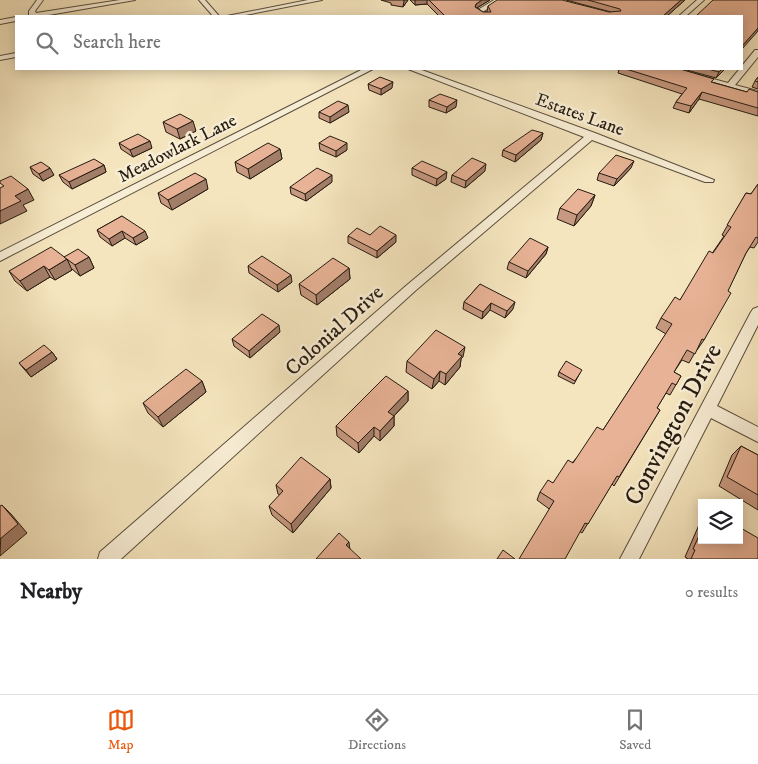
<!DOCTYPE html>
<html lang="en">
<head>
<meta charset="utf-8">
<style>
	body { margin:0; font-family:"IM FELL DW Pica",serif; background:#f2f2f2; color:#202124 }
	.controls { position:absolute; right:15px; bottom:15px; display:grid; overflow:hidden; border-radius:0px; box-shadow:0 2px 12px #0003 }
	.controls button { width:45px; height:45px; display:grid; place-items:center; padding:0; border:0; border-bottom:1px solid #e0e0e0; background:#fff; color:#202124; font:25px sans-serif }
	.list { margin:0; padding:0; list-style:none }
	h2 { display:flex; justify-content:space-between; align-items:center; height:65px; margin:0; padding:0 20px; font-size:21px }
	h2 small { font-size:16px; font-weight:400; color:#757577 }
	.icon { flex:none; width:28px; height:28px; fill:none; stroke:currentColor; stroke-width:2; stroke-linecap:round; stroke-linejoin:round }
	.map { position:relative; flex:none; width:758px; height:559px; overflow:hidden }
	.search { position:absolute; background:#fff; box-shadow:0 2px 12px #0003; left:15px; right:15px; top:15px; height:55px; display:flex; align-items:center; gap:12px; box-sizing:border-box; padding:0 18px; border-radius:0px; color:#757577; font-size:19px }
	.sheet { height:135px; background:#fff }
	nav { display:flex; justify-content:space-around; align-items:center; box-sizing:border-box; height:70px; border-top:1px solid #e0e0e0; background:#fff; font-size:14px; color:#757577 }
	nav a { display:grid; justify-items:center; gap:2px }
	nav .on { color:#ea580c }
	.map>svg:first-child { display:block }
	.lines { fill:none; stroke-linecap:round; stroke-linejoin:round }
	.minor-casing { stroke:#594e3c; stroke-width:2 }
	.minor { fill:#f8eed5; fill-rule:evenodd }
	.wall { fill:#c79980; stroke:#251b10 }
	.shaded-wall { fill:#a27d68; stroke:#251b10 }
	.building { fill:#e7b295; stroke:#251b10 }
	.labels { text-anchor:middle; stroke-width:5; stroke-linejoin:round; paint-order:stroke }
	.far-street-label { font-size:18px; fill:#251b10; stroke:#f8eed5 }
	.street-label { font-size:21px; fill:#251b10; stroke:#f8eed5 }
	.near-street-label { font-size:25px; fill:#251b10; stroke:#f8eed5 }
</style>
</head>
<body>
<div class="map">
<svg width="758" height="559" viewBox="0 0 758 559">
	<rect width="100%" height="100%" fill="#f5e5be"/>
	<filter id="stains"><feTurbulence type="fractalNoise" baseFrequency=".004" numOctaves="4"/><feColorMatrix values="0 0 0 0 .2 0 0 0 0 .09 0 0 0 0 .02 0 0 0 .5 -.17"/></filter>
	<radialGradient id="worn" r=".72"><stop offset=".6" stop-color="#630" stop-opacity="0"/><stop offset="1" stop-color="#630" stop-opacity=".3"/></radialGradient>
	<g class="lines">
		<defs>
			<g id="minor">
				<path d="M 37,0 L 43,0 L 35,11 L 36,13 L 120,0 L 135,0 L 43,16 L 29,16 L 29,11 Z"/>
				<path d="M 199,0 L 205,0 L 219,16 L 213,16 Z"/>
				<path d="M 308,0 L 322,0 L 240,16 L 227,16 Z"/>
				<path d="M 494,0 L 502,0 L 484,11 L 489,16 L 482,16 L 476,11 Z"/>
				<path d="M 697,0 L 704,0 L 686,16 L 679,16 Z"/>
				<path d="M 16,17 L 16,21 L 0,24 L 0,20 Z"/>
				<path d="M 755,50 L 758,50 L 758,57 L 735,85 L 758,91 L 758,97 L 665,69 L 677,69 L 728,83 Z"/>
				<path d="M 16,53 L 16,57 L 0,60 L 0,56 Z"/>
				<path d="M 363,69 L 373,69 L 0,261 L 0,252 Z"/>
				<path d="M 408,69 L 419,69 L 595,133 L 714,180 L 713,182 L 705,182 L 592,140 L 415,291 L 121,559 L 98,559 L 100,552 L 407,285 L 584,137 Z"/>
				<path d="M 758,307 L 758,325 L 717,406 L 758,427 L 758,442 L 711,418 L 639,559 L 620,559 L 751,312 L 753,309 Z"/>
			</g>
		</defs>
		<!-- minor casing -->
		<use href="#minor" class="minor-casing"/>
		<!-- minor -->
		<use href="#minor" class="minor"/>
	</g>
	<!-- wall -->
	<g class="wall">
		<path d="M 381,0 L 408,0 L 403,7 L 391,5 L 391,3 Z"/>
		<path d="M 410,0 L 490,0 L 477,8 L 483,12 L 487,12 L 488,6 L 609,12 L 611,12 L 566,0 L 685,0 L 667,16 L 439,16 L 427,4 L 415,5 Z"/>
		<path d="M 614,69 L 681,69 L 712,82 L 747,92 L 758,92 L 758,116 L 699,99 L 689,113 L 673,108 L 676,102 L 682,94 L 618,73 L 619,70 Z"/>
		<path d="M 683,69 L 725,69 L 716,78 Z"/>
		<path d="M 758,77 L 758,89 L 752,87 L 755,81 Z"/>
		<path d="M 368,84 L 392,88 L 381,95 L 369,90 Z"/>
		<path d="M 429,100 L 456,107 L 446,113 L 429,107 Z"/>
		<path d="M 319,112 L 349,112 L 330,123 L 319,118 Z"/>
		<path d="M 163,122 L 196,131 L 180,139 L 166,132 Z"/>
		<path d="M 543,133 L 541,140 L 515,162 L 502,156 L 503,150 Z"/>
		<path d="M 119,143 L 152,148 L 133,157 L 121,149 Z"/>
		<path d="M 319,143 L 347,150 L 336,157 L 320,150 Z"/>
		<path d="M 280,149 L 282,159 L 250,179 L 237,172 L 235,162 Z"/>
		<path d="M 104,165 L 106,172 L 72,189 L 63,182 L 59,175 Z"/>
		<path d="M 30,167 L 54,175 L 43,181 L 33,174 Z"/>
		<path d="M 412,168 L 446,179 L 436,186 L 412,175 Z"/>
		<path d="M 631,168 L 614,186 L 597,180 L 599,173 Z"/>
		<path d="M 485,171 L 465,188 L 451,182 L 452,175 Z"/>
		<path d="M 332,182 L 306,201 L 291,194 L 290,187 Z"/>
		<path d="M 758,184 L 758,242 L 754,248 L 750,247 L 746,253 L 704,340 L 697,350 L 697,349 L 689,363 L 682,360 L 674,372 L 681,376 L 670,395 L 666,393 L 657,408 L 660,410 L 614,486 L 612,484 L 582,533 L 537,500 L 540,492 L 553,483 L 603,430 L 666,334 L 656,328 L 661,318 L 680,300 L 724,236 L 722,235 L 746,193 L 751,194 Z"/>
		<path d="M 208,189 L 172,210 L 161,203 L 158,193 Z"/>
		<path d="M 595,195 L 591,206 L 574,226 L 557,219 L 560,208 Z"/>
		<path d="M 122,216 L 148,238 L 136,245 L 125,238 L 112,246 L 100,237 L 97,230 Z"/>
		<path d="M 370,235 L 396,242 L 377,258 L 348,243 L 348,236 Z"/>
		<path d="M 548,247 L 546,254 L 526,278 L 507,269 L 509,262 Z"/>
		<path d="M 89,257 L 94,268 L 80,276 L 72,269 L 72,270 L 55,280 L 50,277 L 27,291 L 15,281 L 9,271 L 65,258 Z"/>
		<path d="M 248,266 L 292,282 L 278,292 L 249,273 Z"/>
		<path d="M 349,268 L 350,279 L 317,305 L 301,295 L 299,284 Z"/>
		<path d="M 480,284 L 513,309 L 505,318 L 490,310 L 482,319 L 463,309 L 464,302 Z"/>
		<path d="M 280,332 L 250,358 L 234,346 L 232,339 Z"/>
		<path d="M 52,352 L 57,359 L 31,377 L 24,369 L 19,363 Z"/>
		<path d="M 463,357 L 461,359 L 460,367 L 445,385 L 439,381 L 432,389 L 406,372 L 407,361 Z"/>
		<path d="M 559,372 L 580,373 L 574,384 L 558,376 Z"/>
		<path d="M 202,381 L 206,392 L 163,427 L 148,413 L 143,403 Z"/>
		<path d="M 408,391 L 408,401 L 394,416 L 394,426 L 380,441 L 374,436 L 359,453 L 337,436 L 336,426 Z"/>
		<path d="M 741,446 L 758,455 L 758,510 L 719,486 L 732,455 Z"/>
		<path d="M 330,479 L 331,488 L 293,533 L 272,515 L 269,506 L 280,495 L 278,494 L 276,485 Z"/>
		<path d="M 702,518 L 702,540 L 758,559 L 687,559 L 687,558 L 685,557 Z"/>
	</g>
	<!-- shaded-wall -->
	<g class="shaded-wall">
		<path d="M 404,0 L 408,0 L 403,7 L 404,1 Z"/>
		<path d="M 415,0 L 427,0 L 427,4 L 415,5 Z"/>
		<path d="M 482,0 L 490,0 L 475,9 L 476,4 Z"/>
		<path d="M 681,0 L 685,0 L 667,16 L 663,16 Z"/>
		<path d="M 758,28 L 758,31 L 742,49 L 742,46 Z"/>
		<path d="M 722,69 L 725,69 L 716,78 L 719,72 Z"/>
		<path d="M 393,82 L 392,88 L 381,95 L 381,89 Z"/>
		<path d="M 702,92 L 699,99 L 689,113 L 691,106 Z"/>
		<path d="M 457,100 L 456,107 L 446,113 L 447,107 Z"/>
		<path d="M 348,105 L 349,112 L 330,123 L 330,117 Z"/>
		<path d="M 193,121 L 196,131 L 180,139 L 177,129 Z"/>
		<path d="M 543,133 L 541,140 L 515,162 L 516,155 Z"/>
		<path d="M 150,141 L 152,148 L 133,157 L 130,150 Z"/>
		<path d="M 347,143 L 347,150 L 336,157 L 336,151 Z"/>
		<path d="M 280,149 L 282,159 L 250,179 L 248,169 Z"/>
		<path d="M 634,161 L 631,168 L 614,186 L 617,179 Z"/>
		<path d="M 486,164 L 485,171 L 465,188 L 466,181 Z"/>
		<path d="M 104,165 L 106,172 L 72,189 L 69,182 Z"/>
		<path d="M 50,168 L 54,175 L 43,181 L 39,174 Z"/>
		<path d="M 447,172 L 446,179 L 436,186 L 437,179 Z"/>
		<path d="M 332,175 L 332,182 L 306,201 L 305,194 Z"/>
		<path d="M 206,179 L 208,189 L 172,210 L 168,200 Z"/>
		<path d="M 28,189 L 34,200 L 23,205 L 27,211 L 0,224 L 0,211 L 15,196 Z"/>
		<path d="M 595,195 L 591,206 L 574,226 L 577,215 Z"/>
		<path d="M 122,231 L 125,238 L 112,246 L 109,239 Z"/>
		<path d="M 145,231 L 148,238 L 136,245 L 133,238 Z"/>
		<path d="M 396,235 L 396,242 L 377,258 L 377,251 Z"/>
		<path d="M 548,247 L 546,254 L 526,278 L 528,271 Z"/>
		<path d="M 89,257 L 94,268 L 80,276 L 75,265 Z"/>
		<path d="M 67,259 L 72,270 L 55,280 L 49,270 Z"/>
		<path d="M 44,266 L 50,277 L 27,291 L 20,281 Z"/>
		<path d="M 349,268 L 350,279 L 317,305 L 316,295 Z"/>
		<path d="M 291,275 L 292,282 L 278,292 L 277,285 Z"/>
		<path d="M 515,302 L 513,309 L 505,318 L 507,311 Z"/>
		<path d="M 491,303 L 490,310 L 482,319 L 483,312 Z"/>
		<path d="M 279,325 L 280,332 L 250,358 L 249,351 Z"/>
		<path d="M 465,347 L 463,357 L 461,359 L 460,367 L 445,385 L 446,374 L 458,354 Z"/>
		<path d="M 52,352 L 57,359 L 31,377 L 26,370 Z"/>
		<path d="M 440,371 L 439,381 L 432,389 L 434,379 Z"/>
		<path d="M 202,381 L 206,392 L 163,427 L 158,417 Z"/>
		<path d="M 408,391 L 408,401 L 388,422 L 388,412 Z"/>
		<path d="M 394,416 L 394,426 L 380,441 L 380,431 Z"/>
		<path d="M 374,427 L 374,436 L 359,453 L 358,443 Z"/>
		<path d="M 330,479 L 331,488 L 293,533 L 291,524 Z"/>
		<path d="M 2,505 L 11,514 L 27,533 L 0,556 Z"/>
		<path d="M 349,542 L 350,550 L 346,545 Z"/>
	</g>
	<!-- building -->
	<g class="building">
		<path d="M 429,0 L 482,0 L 476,4 L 475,7 L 483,12 L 491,12 L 488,6 L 497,0 L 562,0 L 609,12 L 621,11 L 620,9 L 588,0 L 681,0 L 663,16 L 445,16 Z"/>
		<path d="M 713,0 L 758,0 L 758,28 L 742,46 L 742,16 L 696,16 Z"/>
		<path d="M 626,69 L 680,69 L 714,79 L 711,82 L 747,92 L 749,89 L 758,92 L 758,108 L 702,92 L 691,106 L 676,102 L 687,88 Z"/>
		<path d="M 708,69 L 722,69 L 719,72 Z"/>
		<path d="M 380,77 L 393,82 L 381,89 L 368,84 Z"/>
		<path d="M 758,77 L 758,82 L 755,81 Z"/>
		<path d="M 440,94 L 457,100 L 447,107 L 429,100 Z"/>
		<path d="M 338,101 L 348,105 L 330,117 L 319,112 Z"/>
		<path d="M 180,114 L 193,121 L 177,129 L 163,122 Z"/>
		<path d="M 532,130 L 543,133 L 516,155 L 503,150 Z"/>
		<path d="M 138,134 L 150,141 L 130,150 L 119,143 Z"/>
		<path d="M 330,136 L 347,143 L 336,151 L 319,143 Z"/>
		<path d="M 268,143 L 280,149 L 248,169 L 235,162 Z"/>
		<path d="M 616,155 L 634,161 L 617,179 L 599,173 Z"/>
		<path d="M 472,158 L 486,164 L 466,181 L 452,175 Z"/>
		<path d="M 94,159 L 104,165 L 69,182 L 59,175 Z"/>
		<path d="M 422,161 L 447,172 L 437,179 L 412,168 Z"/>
		<path d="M 41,162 L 50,168 L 39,174 L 30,167 Z"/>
		<path d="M 317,168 L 332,175 L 305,194 L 290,187 Z"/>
		<path d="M 195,173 L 206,179 L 168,200 L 158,193 Z"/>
		<path d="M 11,176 L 28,189 L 15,196 L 21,201 L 0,211 L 0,188 L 4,186 L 0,183 L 0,181 Z"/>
		<path d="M 758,184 L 758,238 L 756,237 L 746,253 L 728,291 L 731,293 L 704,340 L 702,339 L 695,354 L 687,350 L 674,372 L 681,376 L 676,385 L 672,383 L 657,408 L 660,410 L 619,477 L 617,476 L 588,524 L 585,523 L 565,559 L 519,559 L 554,501 L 540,492 L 548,480 L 553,483 L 568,460 L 573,463 L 597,427 L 603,430 L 672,324 L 661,318 L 675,297 L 680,300 L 709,251 L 713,253 L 731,227 L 727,225 L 746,193 L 751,194 Z"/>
		<path d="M 578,189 L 595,195 L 577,215 L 560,208 Z"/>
		<path d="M 122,216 L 145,231 L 133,238 L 122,231 L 109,239 L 97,230 Z"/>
		<path d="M 380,226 L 396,235 L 377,251 L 348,236 L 357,228 L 370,235 Z"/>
		<path d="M 530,238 L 548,247 L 528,271 L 509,262 Z"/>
		<path d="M 51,247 L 67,259 L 49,270 L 44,266 L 20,281 L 9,271 Z"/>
		<path d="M 78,249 L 89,257 L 75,265 L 64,257 Z"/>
		<path d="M 262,256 L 291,275 L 277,285 L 248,266 Z"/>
		<path d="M 333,258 L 349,268 L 316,295 L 299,284 Z"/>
		<path d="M 480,284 L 515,302 L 507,311 L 491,303 L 483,312 L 464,302 Z"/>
		<path d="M 262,314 L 279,325 L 249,351 L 232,339 Z"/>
		<path d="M 436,330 L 465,347 L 458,354 L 462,356 L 446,374 L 440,371 L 434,379 L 407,361 Z"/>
		<path d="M 44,345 L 52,352 L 26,370 L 19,363 Z"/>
		<path d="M 566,361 L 582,370 L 575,381 L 559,372 Z"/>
		<path d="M 186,369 L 202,381 L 158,417 L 143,403 Z"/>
		<path d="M 386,376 L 408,391 L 388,412 L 394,416 L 380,431 L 374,427 L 358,443 L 336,426 Z"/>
		<path d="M 741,446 L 758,455 L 758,495 L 727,477 Z"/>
		<path d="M 301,457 L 330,479 L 291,524 L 269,506 L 283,491 L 276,485 Z"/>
		<path d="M 2,505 L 18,524 L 0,539 L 0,506 Z"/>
		<path d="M 739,527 L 758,538 L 758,559 L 691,559 L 695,550 L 693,549 L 702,529 L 702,540 L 739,540 Z"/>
		<path d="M 339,533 L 349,542 L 346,545 L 361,559 L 316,559 Z"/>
		<path d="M 503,550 L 515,559 L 497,559 Z"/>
	</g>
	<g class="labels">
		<!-- far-street labels -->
		<g class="far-street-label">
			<text transform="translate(580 114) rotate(20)" y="6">Estates Lane</text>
			<text transform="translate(177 148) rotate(-27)" y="6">Meadowlark Lane</text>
		</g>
		<!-- street labels -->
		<g class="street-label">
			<text transform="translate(334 330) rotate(-42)" y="7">Colonial Drive</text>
		</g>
		<!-- near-street labels -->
		<g class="near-street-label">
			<text transform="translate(672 424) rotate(-62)" y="9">Convington Drive</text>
		</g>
	</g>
	<rect width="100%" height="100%" filter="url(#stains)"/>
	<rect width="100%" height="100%" fill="url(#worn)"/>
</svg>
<div class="controls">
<button><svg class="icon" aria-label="layers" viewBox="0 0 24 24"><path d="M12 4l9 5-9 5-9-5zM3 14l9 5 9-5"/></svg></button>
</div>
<div class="search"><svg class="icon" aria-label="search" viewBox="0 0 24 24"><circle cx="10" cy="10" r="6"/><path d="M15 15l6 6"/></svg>Search here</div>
</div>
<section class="sheet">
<h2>Nearby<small>0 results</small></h2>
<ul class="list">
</ul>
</section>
<nav>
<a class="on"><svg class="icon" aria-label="map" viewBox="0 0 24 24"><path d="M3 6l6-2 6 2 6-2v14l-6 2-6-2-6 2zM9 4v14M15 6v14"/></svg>Map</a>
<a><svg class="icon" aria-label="directions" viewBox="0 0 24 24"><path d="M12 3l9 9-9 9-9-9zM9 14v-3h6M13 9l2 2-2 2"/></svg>Directions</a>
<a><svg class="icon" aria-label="saved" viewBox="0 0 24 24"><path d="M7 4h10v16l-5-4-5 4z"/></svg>Saved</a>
</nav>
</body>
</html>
